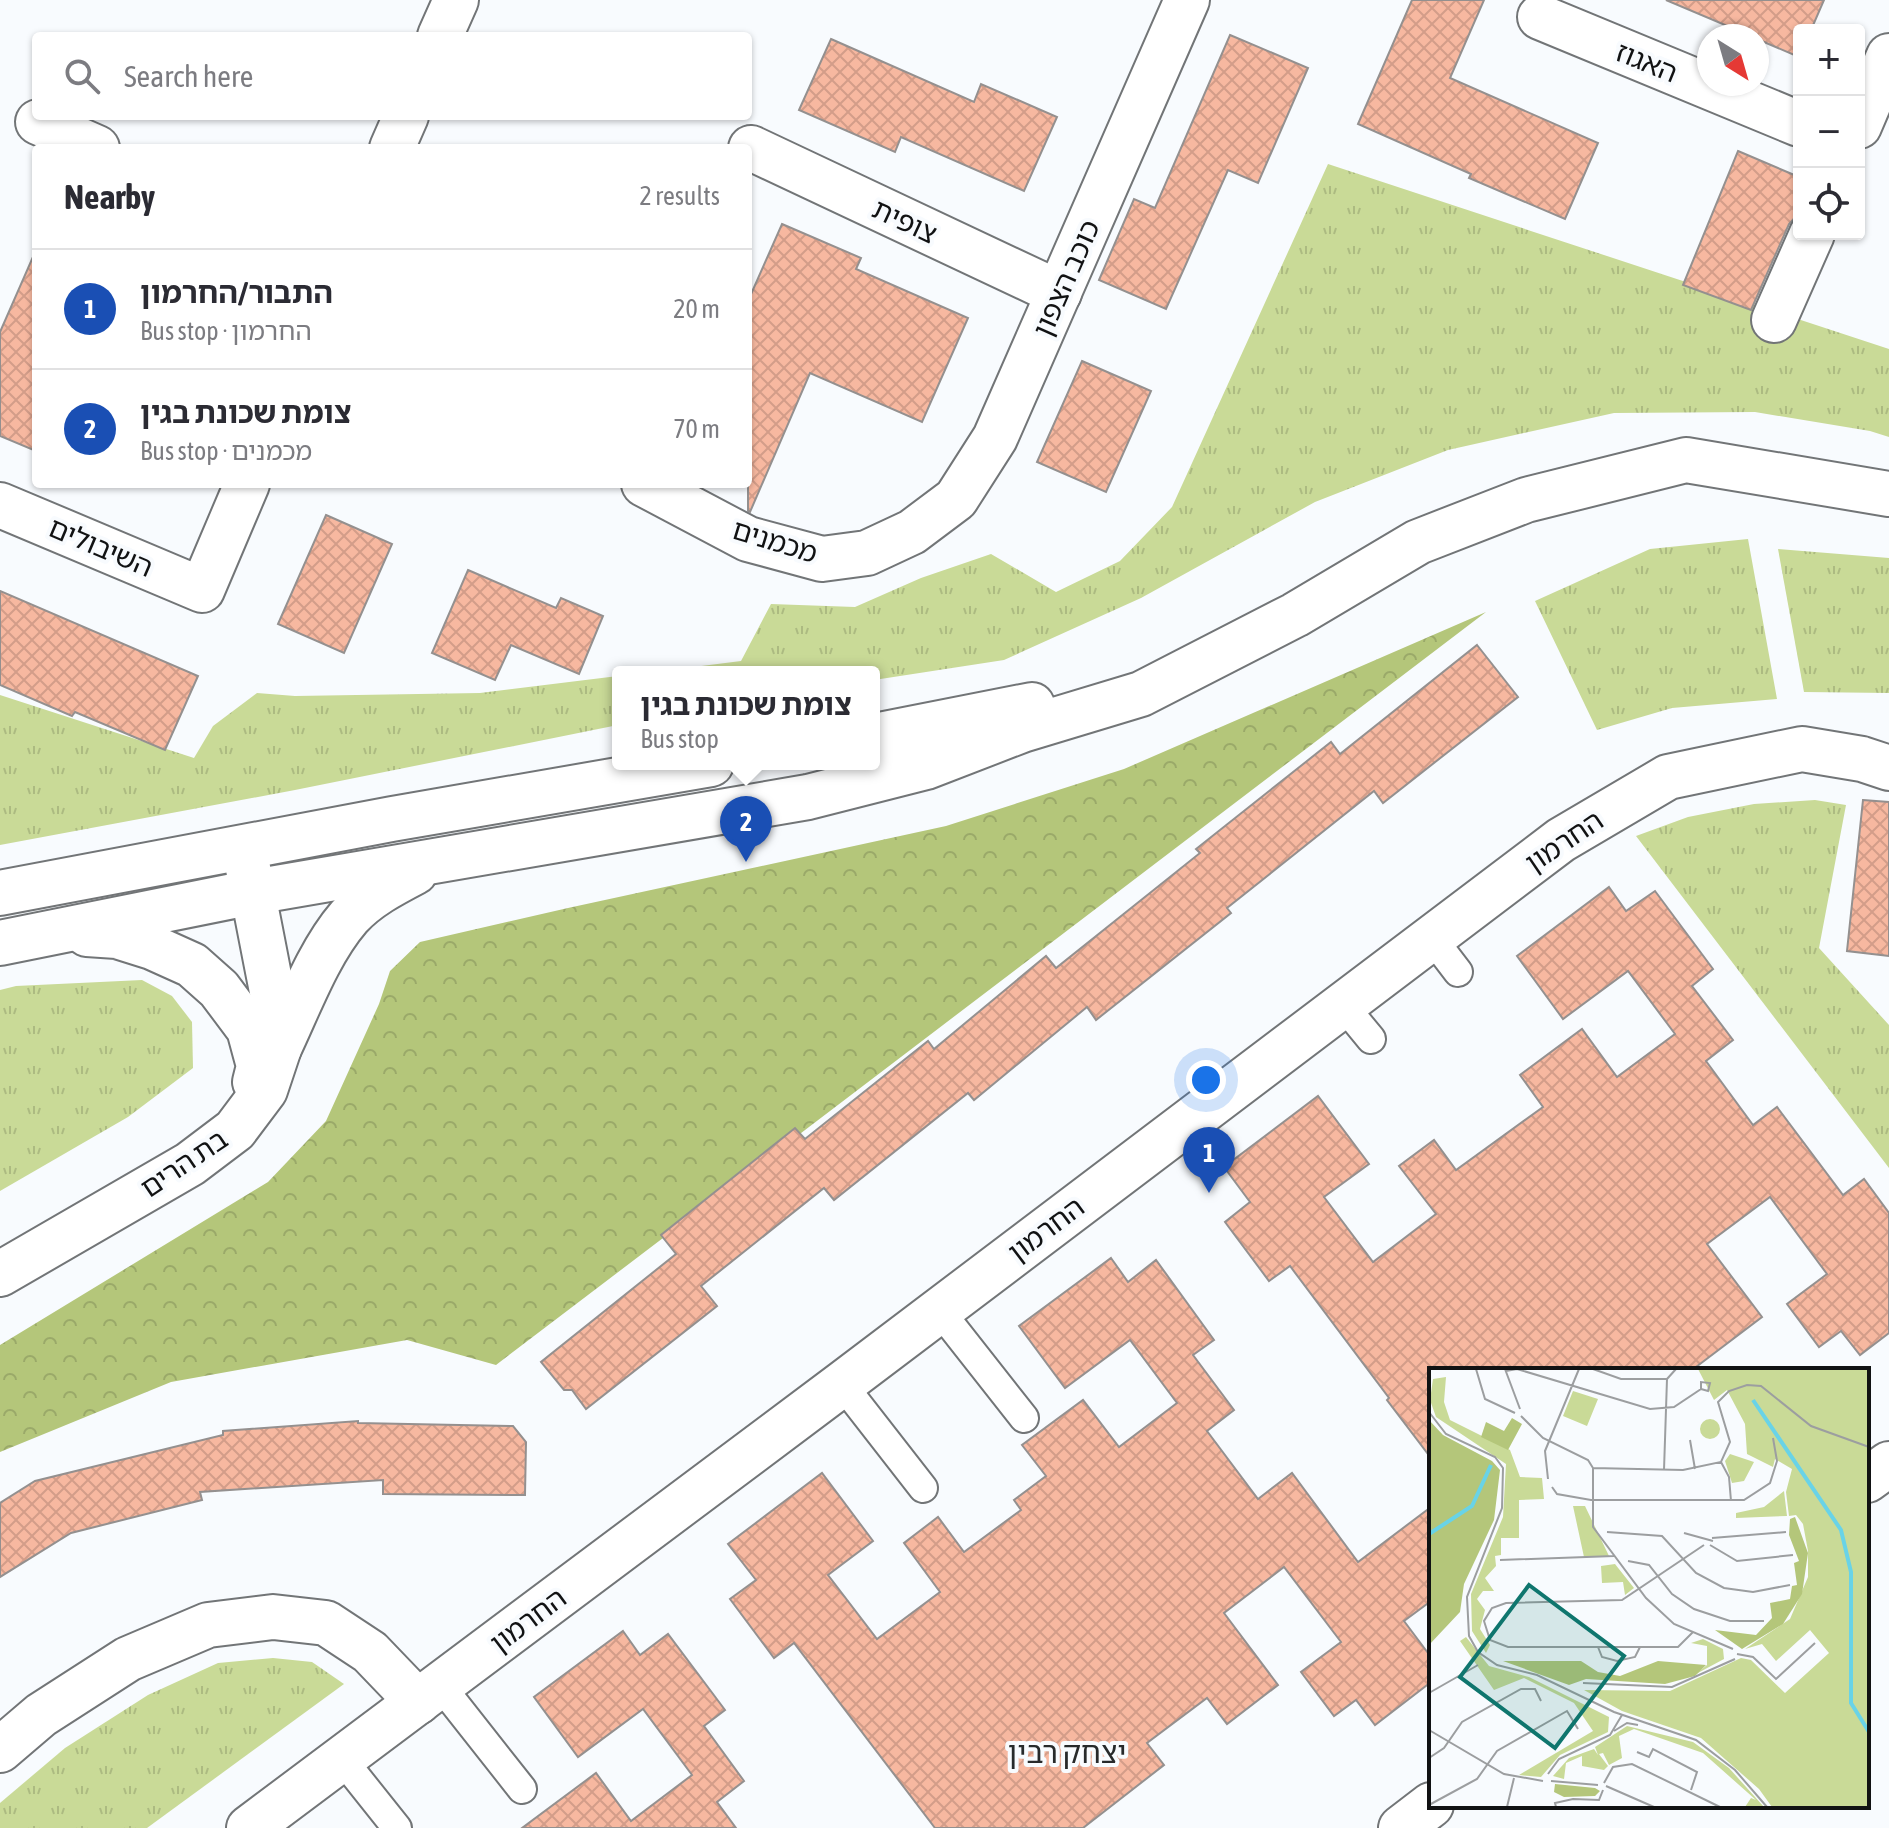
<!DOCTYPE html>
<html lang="en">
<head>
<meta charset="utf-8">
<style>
	body { margin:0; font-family:"Asap Condensed","Noto Sans Hebrew",sans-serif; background:#f2f2f3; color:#2b2b33 }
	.controls { position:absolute; right:24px; top:24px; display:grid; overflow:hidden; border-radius:8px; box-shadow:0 2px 6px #0004 }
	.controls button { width:72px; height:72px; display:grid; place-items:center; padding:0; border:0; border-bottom:2px solid #e1e1e2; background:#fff; color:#2b2b33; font:40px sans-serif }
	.compass { position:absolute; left:1697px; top:24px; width:72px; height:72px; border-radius:50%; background:#fff; box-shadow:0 2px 6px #0004; rotate:143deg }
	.you { position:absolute; left:1206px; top:1080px; width:28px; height:28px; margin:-20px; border:6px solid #fff; border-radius:50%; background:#1a73e8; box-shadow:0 0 0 12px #1a73e833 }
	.badge { display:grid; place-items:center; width:52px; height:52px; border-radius:50%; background:#873f1f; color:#fff; font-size:26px; font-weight:700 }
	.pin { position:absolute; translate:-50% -66px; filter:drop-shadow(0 2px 4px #0008) }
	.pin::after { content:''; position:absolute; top:42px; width:28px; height:24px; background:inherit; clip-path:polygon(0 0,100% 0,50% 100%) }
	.popup { position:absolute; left:612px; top:666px; width:268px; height:104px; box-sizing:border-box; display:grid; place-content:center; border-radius:8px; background:#fff; filter:drop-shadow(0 2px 6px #0005); font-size:26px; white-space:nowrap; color:#7c7c81 }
	.popup b { font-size:30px; color:#2b2b33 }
	.popup::after { content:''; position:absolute; left:50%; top:100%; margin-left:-16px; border:16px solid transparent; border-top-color:#fff }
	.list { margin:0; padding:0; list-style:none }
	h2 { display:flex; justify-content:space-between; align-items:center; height:104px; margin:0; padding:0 32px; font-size:34px }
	h2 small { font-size:26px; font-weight:400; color:#7c7c81 }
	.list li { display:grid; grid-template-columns:52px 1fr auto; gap:24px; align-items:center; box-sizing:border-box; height:120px; padding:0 32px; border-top:2px solid #e1e1e2 }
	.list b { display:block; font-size:30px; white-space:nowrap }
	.list p { margin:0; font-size:26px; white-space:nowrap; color:#7c7c81 }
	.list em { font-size:26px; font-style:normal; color:#7c7c81 }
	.icon { flex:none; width:44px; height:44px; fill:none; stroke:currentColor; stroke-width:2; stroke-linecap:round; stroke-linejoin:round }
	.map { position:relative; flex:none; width:1889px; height:1828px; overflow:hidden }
	.search { position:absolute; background:#fff; box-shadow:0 2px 6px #0004; left:32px; top:32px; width:720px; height:88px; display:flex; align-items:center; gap:20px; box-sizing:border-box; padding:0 28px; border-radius:8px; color:#7c7c81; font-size:30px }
	.panel { position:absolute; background:#fff; box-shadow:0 2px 6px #0004; left:32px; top:144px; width:720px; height:344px; border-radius:8px }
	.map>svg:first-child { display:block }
	.grass { fill:url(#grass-tufts) }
	.forest { fill:url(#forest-crowns) }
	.building { fill:url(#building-cross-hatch); stroke:#94908f; stroke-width:2 }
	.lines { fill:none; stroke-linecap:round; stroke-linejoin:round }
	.lane-casing { stroke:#727577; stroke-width:32 }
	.street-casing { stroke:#727577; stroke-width:48 }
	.secondary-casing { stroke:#727577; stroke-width:48 }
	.lane { stroke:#fff; stroke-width:28 }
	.street { stroke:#fff; stroke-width:44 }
	.secondary { stroke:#fff; stroke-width:44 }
	.labels { text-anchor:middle; stroke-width:8; stroke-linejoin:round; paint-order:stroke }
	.street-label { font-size:28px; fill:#111213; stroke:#f8fbfe }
	.neighbourhood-label { font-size:30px; fill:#272a2b; stroke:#f8fbfe }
	.inset-river { fill:none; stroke:#69d3e7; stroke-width:4 }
	.inset-road { fill:none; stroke:#9c9ea0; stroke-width:2 }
	.view { fill:#0f766e; fill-opacity:0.15; stroke:#0f766e; stroke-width:4 }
	.inset-edge { fill:none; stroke:#111213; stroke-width:4 }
</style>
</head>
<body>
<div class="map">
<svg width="1889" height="1828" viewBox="0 0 1889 1828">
	<defs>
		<pattern id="grass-tufts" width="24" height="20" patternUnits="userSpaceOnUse" patternTransform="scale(2)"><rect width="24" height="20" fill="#c9da97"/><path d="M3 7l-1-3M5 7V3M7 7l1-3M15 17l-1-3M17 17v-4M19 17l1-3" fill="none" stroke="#acba81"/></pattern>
		<pattern id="forest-crowns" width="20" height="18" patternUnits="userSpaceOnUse" patternTransform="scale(2)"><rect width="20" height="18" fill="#b4c67a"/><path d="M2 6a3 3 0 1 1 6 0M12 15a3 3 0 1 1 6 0" fill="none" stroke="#9aa969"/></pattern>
		<pattern id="building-cross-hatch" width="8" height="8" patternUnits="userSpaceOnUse" patternTransform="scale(2)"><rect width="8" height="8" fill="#f7b8a0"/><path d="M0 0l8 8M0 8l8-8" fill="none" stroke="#d39d89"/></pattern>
	</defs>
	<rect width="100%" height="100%" fill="#f8fbfe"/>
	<!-- grass -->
	<g class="grass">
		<path d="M 1328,164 L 1889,349 L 1889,437 L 1870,431 L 1755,412 L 1614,413 L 1448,450 L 1315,502 L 1141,598 L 1004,660 L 874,680 L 874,672 L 654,672 L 741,661 L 771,604 L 855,607 L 921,578 L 991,554 L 1056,592 L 1120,561 L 1172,507 Z"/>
		<path d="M 1748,539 L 1777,699 L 1672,708 L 1597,730 L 1535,601 L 1650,549 Z"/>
		<path d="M 1778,549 L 1889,558 L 1889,693 L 1804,692 Z"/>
		<path d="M 618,676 L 618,725 L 295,790 L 0,845 L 0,695 L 194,758 L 213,726 L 257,693 L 295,696 L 480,693 Z"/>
		<path d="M 1815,800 L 1846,805 L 1819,948 L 1889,1025 L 1889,1168 L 1636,836 L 1688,817 L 1754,804 Z"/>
		<path d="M 142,980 L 172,996 L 192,1022 L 193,1068 L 128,1117 L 0,1191 L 0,990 L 16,986 Z"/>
		<path d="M 273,1658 L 312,1662 L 344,1684 L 147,1828 L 0,1828 L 0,1803 L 65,1748 L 148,1695 L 218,1663 Z"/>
	</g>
	<!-- forest -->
	<path class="forest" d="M 1486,612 L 496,1365 L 407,1340 L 171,1382 L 0,1452 L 0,1345 L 268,1182 L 326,1121 L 379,1004 L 390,971 L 420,942 L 568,908 L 946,826 L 1124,769 Z"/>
	<!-- building -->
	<g class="building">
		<path d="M 1412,0 L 1484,0 L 1450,78 L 1598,143 L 1565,219 L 1469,178 L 1471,174 L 1358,124 Z"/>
		<path d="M 1666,0 L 1824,0 L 1811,30 L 1799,30 L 1799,57 L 1757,39 L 1757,36 L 1751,36 Z"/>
		<path d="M 1230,35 L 1308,68 L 1258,183 L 1228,170 L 1166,309 L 1099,280 L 1134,199 L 1155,208 Z"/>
		<path d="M 831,39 L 974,102 L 981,84 L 1057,117 L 1024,191 L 901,137 L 895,152 L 799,110 Z"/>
		<path d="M 1738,151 L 1799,177 L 1799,213 L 1789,224 L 1751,310 L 1683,285 Z"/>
		<path d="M 782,224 L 861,258 L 856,269 L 968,318 L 922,422 L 810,373 L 750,512 L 748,511 L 748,301 Z"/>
		<path d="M 36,250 L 36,451 L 0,436 L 0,332 Z"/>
		<path d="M 1082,361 L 1151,391 L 1106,492 L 1037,462 Z"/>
		<path d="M 326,515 L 392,544 L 344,653 L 278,624 Z"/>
		<path d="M 468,570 L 556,608 L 561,598 L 603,616 L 579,674 L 511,645 L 495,680 L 432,653 Z"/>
		<path d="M 0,591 L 198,676 L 165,750 L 75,712 L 72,716 L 0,685 Z"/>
		<path d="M 1477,645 L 1518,697 L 1383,803 L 1374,791 L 1227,908 L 1231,913 L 1096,1020 L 1087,1007 L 974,1100 L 968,1093 L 834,1200 L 824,1188 L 701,1286 L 717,1306 L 586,1409 L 572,1390 L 564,1390 L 541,1362 L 676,1254 L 661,1235 L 795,1128 L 805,1139 L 928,1041 L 934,1049 L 1046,956 L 1056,968 L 1200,853 L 1196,849 L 1331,742 L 1340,754 Z"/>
		<path d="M 1863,800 L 1889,802 L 1889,956 L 1847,951 Z"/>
		<path d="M 1609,887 L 1626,911 L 1655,891 L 1713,969 L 1692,986 L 1733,1040 L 1706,1061 L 1753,1125 L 1777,1107 L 1843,1195 L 1864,1179 L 1889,1213 L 1889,1333 L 1860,1355 L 1841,1331 L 1819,1347 L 1787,1304 L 1827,1274 L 1770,1197 L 1707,1244 L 1762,1317 L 1692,1370 L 1431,1370 L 1431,1458 L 1387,1400 L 1389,1398 L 1290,1266 L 1269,1281 L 1225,1222 L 1250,1202 L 1224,1167 L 1318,1096 L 1369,1164 L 1324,1197 L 1373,1262 L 1436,1214 L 1399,1166 L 1434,1140 L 1456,1170 L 1543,1107 L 1520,1075 L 1582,1029 L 1617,1077 L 1675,1034 L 1628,971 L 1563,1019 L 1517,956 Z"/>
		<path d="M 1111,1258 L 1128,1282 L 1156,1260 L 1214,1340 L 1193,1355 L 1234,1410 L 1207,1431 L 1258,1499 L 1292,1473 L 1358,1562 L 1431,1507 L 1431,1601 L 1404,1621 L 1431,1657 L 1431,1682 L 1375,1725 L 1356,1700 L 1334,1716 L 1301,1672 L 1341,1642 L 1284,1567 L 1224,1613 L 1278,1685 L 1227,1724 L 1207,1698 L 1147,1743 L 1164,1765 L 1083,1828 L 935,1828 L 794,1643 L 774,1658 L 730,1599 L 756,1580 L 728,1544 L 822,1473 L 873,1541 L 828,1575 L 877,1639 L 940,1592 L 904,1543 L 938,1517 L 964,1552 L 1021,1510 L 1014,1500 L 1046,1476 L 1022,1445 L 1083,1400 L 1119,1447 L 1177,1403 L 1130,1340 L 1065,1388 L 1019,1326 Z"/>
		<path d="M 358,1421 L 358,1423 L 513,1426 L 526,1442 L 525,1495 L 383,1494 L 383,1480 L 200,1492 L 202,1500 L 71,1533 L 0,1577 L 0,1503 L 35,1481 L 223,1435 L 223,1431 Z"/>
		<path d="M 623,1631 L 640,1655 L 668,1634 L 725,1710 L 704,1726 L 744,1781 L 717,1802 L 736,1828 L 522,1828 L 596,1773 L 631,1821 L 692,1775 L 643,1709 L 578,1757 L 534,1697 Z"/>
	</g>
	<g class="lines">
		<defs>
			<g id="lane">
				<path d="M 1432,938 L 1458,972"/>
				<path d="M 1343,1005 L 1371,1039"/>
				<path d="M 939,1310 L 1024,1418"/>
				<path d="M 842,1384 L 923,1488"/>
				<path d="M 440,1685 L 522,1789"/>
				<path d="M 342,1759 L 397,1828"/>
			</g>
			<g id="street">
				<path d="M 1540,17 L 1799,124"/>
				<path d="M 440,36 L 456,0"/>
				<path d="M 38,122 L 97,148"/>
				<path d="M 1859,126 L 1889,56"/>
				<path d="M 392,148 L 406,116"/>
				<path d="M 751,148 L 1059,293"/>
				<path d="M 1774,320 L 1812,234"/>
				<path d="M 644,484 L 748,539 L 822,559 L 867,553 L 912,532 L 956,499 L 995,438 L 1187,0"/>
				<path d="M 0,505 L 202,590 L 247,484"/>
				<path d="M 1867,1480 L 1889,1464"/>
				<path d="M 0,1750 L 41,1715 L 128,1659 L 208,1625 L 273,1617 L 326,1623 L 370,1652 L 418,1702"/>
				<path d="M 249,1828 L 842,1384 L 1561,840 L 1668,777 L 1802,749 L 1862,759 L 1889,768"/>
				<path d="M 1401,1828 L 1431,1805"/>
			</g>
			<g id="secondary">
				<path d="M 874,736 L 1032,705"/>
				<path d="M 0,893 L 392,819 L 711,764"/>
				<path d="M 87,934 L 117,936 L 152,947 L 192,965 L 219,989 L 249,1029 L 259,1066 L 255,1082"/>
				<path d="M 0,943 L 253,892 L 808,797 L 926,767 L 1022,730 L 1141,694 L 1295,615 L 1418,542 L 1526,500 L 1686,460 L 1889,494"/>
				<path d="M 279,1048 C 299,1006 318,953 349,917 C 367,897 392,884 415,872"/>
				<path d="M 0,1274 L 190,1164 L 235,1130 L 265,1090 L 279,1048 L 276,1012 L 247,863"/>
			</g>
		</defs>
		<!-- lane casing -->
		<use href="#lane" class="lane-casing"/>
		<!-- street casing -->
		<use href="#street" class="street-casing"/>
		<!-- secondary casing -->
		<use href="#secondary" class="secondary-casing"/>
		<!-- lane -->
		<use href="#lane" class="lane"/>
		<!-- street -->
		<use href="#street" class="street"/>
		<!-- secondary -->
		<use href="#secondary" class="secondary"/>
	</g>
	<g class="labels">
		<!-- street labels -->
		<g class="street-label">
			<text transform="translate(1647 62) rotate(22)" y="10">האגוז</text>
			<text transform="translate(905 221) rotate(25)" y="10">צופית</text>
			<text transform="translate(1066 278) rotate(-66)" y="10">כוכב הצפון</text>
			<text transform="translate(775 541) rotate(17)" y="10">מכמנים</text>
			<text transform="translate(101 547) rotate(23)" y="10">השיבולים</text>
			<text transform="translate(1564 841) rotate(-34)" y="10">החרמון</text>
			<text transform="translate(184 1163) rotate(-34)" y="10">בת הרים</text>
			<text transform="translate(1046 1229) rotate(-37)" y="10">החרמון</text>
			<text transform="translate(528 1620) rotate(-37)" y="10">החרמון</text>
		</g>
		<!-- neighbourhood labels -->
		<g class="neighbourhood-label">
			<text x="1067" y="1763">יצחק רבין</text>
		</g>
	</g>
	<!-- overview -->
	<g transform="translate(1429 1368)">
		<rect width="440" height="440" fill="#f8fbfe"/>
		<path d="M 269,1 L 440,1 L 440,439 L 343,439 L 330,421 L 272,370 L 193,343 L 155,322 L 241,323 L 312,290 L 322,292 L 356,325 L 400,285 L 381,262 L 347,293 L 333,276 L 316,281 L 361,251 L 379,209 L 379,183 L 374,156 L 367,147 L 360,148 L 357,124 L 363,101 L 346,91 L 344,99 L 318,86 L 316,56 L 298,22 L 285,32 ZM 17,9 L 15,34 L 21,52 L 81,82 L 91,109 L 113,110 L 115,131 L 90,132 L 90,170 L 72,170 L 72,187 L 66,188 L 67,198 L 56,210 L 65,223 L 54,223 L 48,231 L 56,242 L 51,261 L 61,277 L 57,285 L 43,263 L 42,226 L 74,149 L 77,96 L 7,49 L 1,32 L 4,11 ZM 144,23 L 169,31 L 158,58 L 134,48 ZM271 61a10 10 0 1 1 20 0a10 10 0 1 1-20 0ZM 301,86 L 325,94 L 315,113 L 303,115 L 296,93 ZM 355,123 L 358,148 L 307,150 L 307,145 L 335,139 ZM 144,138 L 156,138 L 180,188 L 155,189 ZM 186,196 L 205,220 L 196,227 L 194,214 L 173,215 L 172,198 ZM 37,269 L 60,298 L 100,309 L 180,349 L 179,364 L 131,387 L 112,409 L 90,407 L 164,363 L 145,335 L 95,310 L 65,322 L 31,273 ZM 274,271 L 294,281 L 295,291 L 267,306 L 278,297 L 278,278 L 262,275 ZM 198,358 L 264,374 L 300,400 L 335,439 L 316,439 L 322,430 L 327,432 L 274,385 L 205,361 L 190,368 L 193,390 L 180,397 L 174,385 L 170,386 L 179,398 L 175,402 L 153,398 L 153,388 L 137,395 L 135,411 L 124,408 L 140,390 L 165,381 L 169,387 L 166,379 Z" fill="#c9da97"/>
		<path d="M 83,50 L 93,56 L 79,82 L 52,69 L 57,54 L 75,63 ZM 0,52 L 14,67 L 63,93 L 71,102 L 65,152 L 35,216 L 31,244 L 0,277 ZM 366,149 L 379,185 L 373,226 L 354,256 L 313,281 L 286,262 L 327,267 L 343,250 L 341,235 L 361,231 L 363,218 L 368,217 L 365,195 L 370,193 L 360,167 L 361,151 ZM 74,293 L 152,293 L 169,304 L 191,308 L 229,293 L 277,297 L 266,308 L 236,316 L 157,311 L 140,317 ZM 126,416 L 166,420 L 171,423 L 166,428 L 135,429 L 125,424 Z" fill="#b4c67a"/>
		<path class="inset-river" d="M 324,32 L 412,162 L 422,204 L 422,335 L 440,364M 0,166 L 43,138 L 62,97"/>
		<path class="inset-road" d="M 47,1 L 56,31 L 86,45M 76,1 L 91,41M 164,1 L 192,11 L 238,11M 77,3 L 88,1 L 221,41 L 245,39 L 272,21 L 272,14 L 281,15 L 279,23 L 272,21M 0,44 L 17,66 L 66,89 L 74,100 L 73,140 L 38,229 L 40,268 L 49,284 L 68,297 L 108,307 L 185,344 L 267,372 L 306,402 L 338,439M 92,48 L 114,70 L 159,92 L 164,100M 261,72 L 266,101M 292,94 L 300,109 L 302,133M 164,100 L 254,102 L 292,94 L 301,74 L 289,34 L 300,23 L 318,17 L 332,18 L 382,58 L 440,79M 164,100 L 164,159 L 217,230 L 245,256 L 304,281M 235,102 L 238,11 L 247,1M 119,111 L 116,83 L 150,1M 123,119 L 128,126 L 162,132 L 315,132 L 341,115 L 348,93 L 344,70M 178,164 L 233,168 L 267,205 L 295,220 L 324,224 L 361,217M 255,165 L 284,173M 283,170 L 357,164M 281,177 L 308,193 L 364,187M 71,192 L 185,188M 199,193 L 220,197 L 243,226 L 265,241 L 301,253 L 335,253M 264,264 L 249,279 L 79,279 L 61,272 L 55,253 L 63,240 L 77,235 L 193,232 L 275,177M 169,279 L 173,289 L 188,293 L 206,289 L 211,279M 308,286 L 324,289 L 347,311 L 386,275M 154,315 L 243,319 L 306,291M 0,325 L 49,297M 0,362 L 75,406 L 114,413M 185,363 L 198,355 L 209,357M 208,384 L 220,389 L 224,381 L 268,404 L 262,422M 0,390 L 15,380 L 33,354 L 92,321 L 106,321 L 112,333M 119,406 L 130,391 L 181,367 L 193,347M 122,413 L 169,417M 175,415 L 184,399 L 203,396 L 291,439M 177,418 L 225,439M 0,437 L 48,411 L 68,383 L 138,343 L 149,361M 78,439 L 85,410M 127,439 L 126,435 L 144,431 L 170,432 L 174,422"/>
		<path class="view" d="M 100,217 L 195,288 L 126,380 L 31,309 Z"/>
		<rect width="440" height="440" class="inset-edge"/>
	</g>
</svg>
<div class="controls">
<button>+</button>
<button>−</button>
<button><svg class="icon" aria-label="locate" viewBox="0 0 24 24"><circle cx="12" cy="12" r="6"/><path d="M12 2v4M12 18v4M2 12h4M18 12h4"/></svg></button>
</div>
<svg class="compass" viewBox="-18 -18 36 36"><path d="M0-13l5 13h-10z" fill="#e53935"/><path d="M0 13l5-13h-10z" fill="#7c7c81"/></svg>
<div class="you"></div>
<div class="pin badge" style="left:1209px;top:1193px;background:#1a4fb4">1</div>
<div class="pin badge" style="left:746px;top:862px;background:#1a4fb4">2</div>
<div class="popup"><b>צומת שכונת בגין</b>Bus stop</div>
<div class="search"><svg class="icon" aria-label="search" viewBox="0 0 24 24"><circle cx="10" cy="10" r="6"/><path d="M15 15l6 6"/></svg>Search here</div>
<section class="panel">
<h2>Nearby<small>2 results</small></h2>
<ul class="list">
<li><span class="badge" style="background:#1a4fb4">1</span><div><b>התבור/החרמון</b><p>Bus stop · החרמון</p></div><em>20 m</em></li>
<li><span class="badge" style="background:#1a4fb4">2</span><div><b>צומת שכונת בגין</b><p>Bus stop · מכמנים</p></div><em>70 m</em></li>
</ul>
</section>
</div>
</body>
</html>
